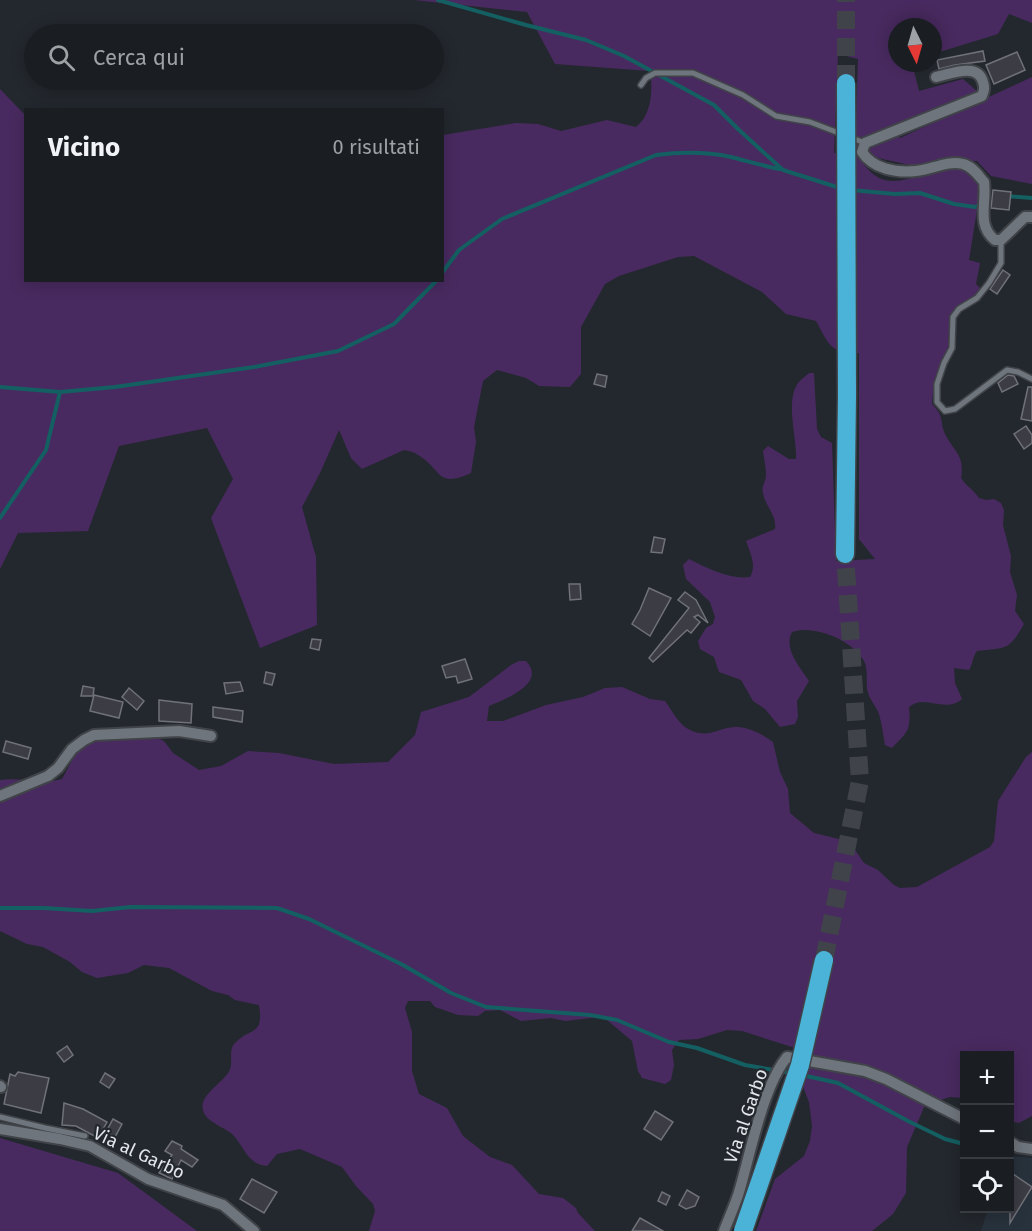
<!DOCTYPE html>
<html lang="it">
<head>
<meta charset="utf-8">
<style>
	body { margin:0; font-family:"Fira Sans",sans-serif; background:#272b2f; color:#f1f3f6 }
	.controls { position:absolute; right:18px; bottom:18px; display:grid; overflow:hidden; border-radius:0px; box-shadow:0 3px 15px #0003 }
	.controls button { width:54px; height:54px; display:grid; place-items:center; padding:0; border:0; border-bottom:2px solid #383c40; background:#1a1e22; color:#f1f3f6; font:30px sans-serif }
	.compass { position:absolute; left:888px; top:18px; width:54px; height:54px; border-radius:50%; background:#1a1e22; box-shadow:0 3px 15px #0003; rotate:175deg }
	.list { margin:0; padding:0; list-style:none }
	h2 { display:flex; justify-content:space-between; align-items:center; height:78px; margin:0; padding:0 24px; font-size:26px }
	h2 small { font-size:20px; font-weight:400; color:#9fa2a5 }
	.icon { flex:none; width:33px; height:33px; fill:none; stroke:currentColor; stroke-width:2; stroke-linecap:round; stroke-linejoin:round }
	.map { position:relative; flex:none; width:1032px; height:1231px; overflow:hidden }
	.search { position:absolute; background:#1a1e22; box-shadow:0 3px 15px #0003; left:24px; top:24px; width:420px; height:66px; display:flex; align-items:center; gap:15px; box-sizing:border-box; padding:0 21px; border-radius:33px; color:#9fa2a5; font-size:22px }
	.panel { position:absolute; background:#1a1e22; box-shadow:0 3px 15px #0003; left:24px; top:108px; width:420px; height:174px; border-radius:0px }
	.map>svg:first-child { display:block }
	.built { fill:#28323c }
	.green { fill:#492a60; fill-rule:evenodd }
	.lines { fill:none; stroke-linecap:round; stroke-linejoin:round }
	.stream { stroke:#145f61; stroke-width:4 }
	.building { fill:#3b3c44; stroke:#707179; stroke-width:1.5 }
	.motorway-tunnel { stroke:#40444a; stroke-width:18; stroke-dasharray:18 9; stroke-linecap:butt }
	.service-casing { stroke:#404449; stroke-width:8 }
	.minor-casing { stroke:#404449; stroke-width:14 }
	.motorway-casing { stroke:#404449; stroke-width:21 }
	.service { stroke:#6f757c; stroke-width:5 }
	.minor { stroke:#6f757c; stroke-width:10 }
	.motorway { stroke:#4cb3d8; stroke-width:18 }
	.motorway-bridge-casing { stroke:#404449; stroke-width:21; stroke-linecap:butt }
	.motorway-bridge { stroke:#4cb3d8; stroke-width:18 }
	.labels { text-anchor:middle; stroke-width:4.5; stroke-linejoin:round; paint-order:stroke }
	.street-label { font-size:18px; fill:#e2e6ea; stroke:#23282e }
</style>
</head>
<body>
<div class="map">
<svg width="1032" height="1231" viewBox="0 0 1032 1231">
	<rect width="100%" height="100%" fill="#23282e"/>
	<!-- built -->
	<path class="built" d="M 1010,1156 L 1032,1158 L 1032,1231 L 981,1231 L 988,1209 L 1010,1208 Z"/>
	<!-- green -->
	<g class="green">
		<path d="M 414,0 L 1032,0 L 1032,23 L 1009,14 L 998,34 L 933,54 L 933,27 L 897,27 L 897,63 L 922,63 L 914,71 L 919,91 L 963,79 L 978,92 L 892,128 L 900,138 L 1032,77 L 1032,184 L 991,176 L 977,161 L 949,161 L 914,166 L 856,153 C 863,163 868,172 879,178 C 905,191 947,156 972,173 C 975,176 978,181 981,185 L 969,260 L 980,263 L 976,284 L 981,289 L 973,297 L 956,307 L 950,317 L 948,348 L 934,382 L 932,404 C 945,417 939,420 945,434 C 954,452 965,455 961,478 C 966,486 974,490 979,498 L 986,500 L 994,499 L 1001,503 L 1004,510 L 1003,525 L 1011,556 L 1010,572 L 1017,595 L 1015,611 L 1024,624 C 1008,652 1006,647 977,651 C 972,658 973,664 969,670 L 954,668 L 955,683 L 962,699 C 945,714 925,693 909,707 C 911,730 908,732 892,748 L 885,745 C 883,735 882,724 879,714 C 876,706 870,700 868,693 C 865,683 869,670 864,661 C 853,640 813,624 792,632 C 783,649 800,667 809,681 L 797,701 L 798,717 L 795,724 L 780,727 L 765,709 L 753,701 L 741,680 L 719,672 L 714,657 L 700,649 L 698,641 L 706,628 L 713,624 L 715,617 L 710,602 L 686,579 L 683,565 L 689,559 C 706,568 731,580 750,577 C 757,565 750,553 746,541 L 775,529 C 777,515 765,506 763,493 C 761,486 766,482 766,475 C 766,467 764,459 763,451 L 768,446 L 789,459 L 796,459 C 797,437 785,402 798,383 C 801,379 806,376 809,373 L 814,373 L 817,429 L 821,437 L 832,443 L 836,561 L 875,559 L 859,539 L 859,353 C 829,353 829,344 816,321 L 786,314 L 762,292 L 694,256 L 678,257 L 619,276 L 605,284 L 581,327 L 581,374 L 570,387 L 539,386 L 526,378 L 497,370 L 483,381 L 474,427 L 476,442 L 471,473 C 436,489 442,469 418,455 C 414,452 409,451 404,450 L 362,469 L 351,458 L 339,430 L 320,473 L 302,507 L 316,557 L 317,625 L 260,648 L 211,518 L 233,479 L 207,428 L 119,446 L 88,531 L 18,533 L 0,569 L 0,89 L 25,115 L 26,280 L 442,280 L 443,135 L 516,123 L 538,124 L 561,131 L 607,120 L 636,127 C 652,115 653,89 650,71 L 555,64 L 527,12 ZM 838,54 L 858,59 L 855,153 L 834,153 Z"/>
		<path d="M 519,661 L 526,661 C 547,683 506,699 489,706 L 487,721 L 503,721 L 546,705 L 583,697 L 605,688 L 622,687 L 650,699 L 665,701 C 671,709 677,721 685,727 C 708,742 717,726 739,727 C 750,728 764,735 773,742 L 780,772 L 788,789 L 790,813 L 814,833 L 843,840 L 855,850 L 864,863 L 878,870 L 894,885 L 900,888 L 917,887 L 990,847 L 994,841 L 998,801 L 1026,757 L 1032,752 L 1032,1116 L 1019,1123 L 1010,1121 L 1010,1056 L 964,1056 L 964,1098 L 950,1097 L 925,1105 L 907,1147 L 906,1193 L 893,1214 L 872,1231 L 756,1231 L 775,1179 L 804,1156 L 810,1141 L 812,1126 L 809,1102 L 801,1082 L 811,1053 L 742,1031 L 727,1030 L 698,1039 L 679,1040 L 672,1050 L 674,1065 L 671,1080 L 665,1084 L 642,1078 L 638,1071 L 632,1041 L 607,1020 L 600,1017 L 565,1021 L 551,1018 L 521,1021 L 500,1010 L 485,1011 L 478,1016 L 458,1015 L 435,1007 L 430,1001 L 408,1001 L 405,1008 L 412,1032 L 412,1071 L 419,1094 L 447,1108 L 463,1136 L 490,1157 L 512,1165 L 539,1194 L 563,1198 L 576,1208 L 578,1213 L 595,1231 L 369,1231 L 375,1211 L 373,1204 L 356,1186 L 342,1167 L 300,1149 L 277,1154 L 267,1166 C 248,1164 245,1149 234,1136 C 226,1127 206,1123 203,1110 C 199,1096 221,1084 228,1073 C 235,1064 227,1051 235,1043 C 251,1026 264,1037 259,1005 L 235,1000 L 228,995 L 212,991 L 169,968 L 144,965 L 128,973 L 97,978 L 82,972 L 70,962 L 43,947 L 27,944 L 0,931 L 0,780 C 20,777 43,785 62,779 L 80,746 L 100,736 L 157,738 L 164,741 L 173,753 L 199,770 L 221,766 L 248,751 L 279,753 L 334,764 L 388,762 L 415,735 L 421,712 L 469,697 L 511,665 Z"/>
		<path d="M 0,1138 L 118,1173 L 197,1231 L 0,1231 Z"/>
	</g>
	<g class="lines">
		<!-- stream -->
		<g class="stream">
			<path d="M 438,0 L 526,25 L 586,40 L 624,56 L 714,105 L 738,129 L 783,170 L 840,188"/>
			<path d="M 851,190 L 895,194 L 920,193 L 954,204 L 975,207 L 981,204"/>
			<path d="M 1006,196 L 1032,198"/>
			<path d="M 442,273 L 459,250 L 502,219 L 656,155 C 680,152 707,152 731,157 C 747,161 763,166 780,169"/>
			<path d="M 0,387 L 60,392 L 115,387 L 254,367 L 338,351 L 394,324 L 437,280"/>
			<path d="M 0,518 L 46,450 L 60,392"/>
			<path d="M 0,908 L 44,908 L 92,911 L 131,907 L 277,908 L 309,919 L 403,965 L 451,993 L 486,1007 L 590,1015 L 617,1020 L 669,1042 L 697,1048 L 745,1065 L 791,1073"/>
			<path d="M 802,1075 L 838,1083 L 908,1121 L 945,1139 L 964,1144"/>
		</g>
	</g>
	<!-- building -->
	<g class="building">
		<path d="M 983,51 L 985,61 L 955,65 L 939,69 L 937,60 Z"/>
		<path d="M 1017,52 L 1025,70 L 994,84 L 986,65 Z"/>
		<path d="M 993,190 L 1011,192 L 1009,210 L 991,208 Z"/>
		<path d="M 1003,270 L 1010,275 L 997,294 L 990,289 Z"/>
		<path d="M 597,374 L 607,376 L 605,387 L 594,384 Z"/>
		<path d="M 1008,375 L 1014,376 L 1018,384 L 1002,392 L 998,383 Z"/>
		<path d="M 1028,387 L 1032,387 L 1032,421 L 1021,419 Z"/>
		<path d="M 1026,426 L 1032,435 L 1032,443 L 1024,449 L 1014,434 Z"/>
		<path d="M 654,537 L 665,539 L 662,553 L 651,552 Z"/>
		<path d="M 569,584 L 580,584 L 581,599 L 570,600 Z"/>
		<path d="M 649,588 L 671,598 L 650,636 L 632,624 L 640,610 Z"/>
		<path d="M 685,592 L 696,600 L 708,623 L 698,615 L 694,617 L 700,622 L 691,633 L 687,630 L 653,662 L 649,658 L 689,608 L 678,600 Z"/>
		<path d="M 312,639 L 321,640 L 319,650 L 310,648 Z"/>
		<path d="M 465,659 L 472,679 L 458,683 L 456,676 L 446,678 L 442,666 Z"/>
		<path d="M 266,672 L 275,674 L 272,685 L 264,683 Z"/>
		<path d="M 240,682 L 243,691 L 226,694 L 224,683 Z"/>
		<path d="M 83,686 L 94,688 L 93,696 L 81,696 Z"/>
		<path d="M 129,688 L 144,701 L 137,710 L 122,697 Z"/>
		<path d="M 94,695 L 123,702 L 119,718 L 90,711 Z"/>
		<path d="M 159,700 L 192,704 L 191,723 L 159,721 Z"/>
		<path d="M 213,707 L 243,711 L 242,722 L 213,717 Z"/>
		<path d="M 6,741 L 31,748 L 28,759 L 3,752 Z"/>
		<path d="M 67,1046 L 73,1055 L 64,1062 L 57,1053 Z"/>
		<path d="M 18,1072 L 49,1078 L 41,1113 L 4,1104 L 10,1074 L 15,1076 Z"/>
		<path d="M 105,1073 L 115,1079 L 109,1088 L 100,1082 Z"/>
		<path d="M 64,1103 L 83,1109 L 107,1122 L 98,1138 L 76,1126 L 62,1125 Z"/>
		<path d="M 655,1111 L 673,1122 L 661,1140 L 644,1129 Z"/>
		<path d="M 113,1119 L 122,1124 L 115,1137 L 106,1132 Z"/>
		<path d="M 172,1141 L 182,1146 L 181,1149 L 198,1160 L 192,1167 L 181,1160 L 172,1179 L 159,1173 L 172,1155 L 165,1151 Z"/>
		<path d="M 1010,1172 L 1032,1187 L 1010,1223 Z"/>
		<path d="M 252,1179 L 277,1192 L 264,1213 L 240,1199 Z"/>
		<path d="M 687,1190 L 699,1197 L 695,1206 L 686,1209 L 679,1205 Z"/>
		<path d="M 662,1192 L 670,1196 L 666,1205 L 658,1201 Z"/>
		<path d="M 640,1218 L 663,1231 L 632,1231 Z"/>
	</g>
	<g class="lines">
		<!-- motorway-tunnel -->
		<g class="motorway-tunnel">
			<path d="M 846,83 L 846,0"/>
			<path d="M 824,960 L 860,781 L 845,554"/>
		</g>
		<defs>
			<g id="service">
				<path d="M 641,85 L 646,78 L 655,73 L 693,73 L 743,95 L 776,116 L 810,122 L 865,143"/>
				<path d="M 1001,240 L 1001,263 L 989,283 L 977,298 L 959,309 L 953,317 L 952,348 L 944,363 L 937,384 L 937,402 L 945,411 L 955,409 L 1007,370 L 1018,372 L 1032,379"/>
				<path d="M 0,1117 L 45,1128 L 85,1136"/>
			</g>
			<g id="minor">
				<path d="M 936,77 C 950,74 978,62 983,82 C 985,88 984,91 982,96 L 865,143 L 862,152 C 873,169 896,173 916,171 C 931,170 947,160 963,164 C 972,166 978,175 984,182 C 987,203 976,225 995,240 L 1001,240 L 1025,217 L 1032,217"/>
				<path d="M 0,796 L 48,776 L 58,768 L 72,749 L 84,740 L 94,735 L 179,731 L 211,736"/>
				<path d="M 0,1086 L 1,1087"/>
				<path d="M 0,1129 L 60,1139 L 90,1146 L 148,1179 L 223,1205 L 254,1231"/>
				<path d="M 1010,1142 L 1018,1147 L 1032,1149"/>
				<path d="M 724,1231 C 729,1218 735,1205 739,1192 C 750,1155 763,1086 787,1057 L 865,1071 L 886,1079 L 964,1119"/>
			</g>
			<path id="motorway" d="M 845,554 L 847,395"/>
		</defs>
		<!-- service casing -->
		<use href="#service" class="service-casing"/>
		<!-- minor casing -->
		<use href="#minor" class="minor-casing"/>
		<!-- motorway casing -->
		<use href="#motorway" class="motorway-casing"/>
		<!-- service -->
		<use href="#service" class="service"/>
		<!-- minor -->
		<use href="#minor" class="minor"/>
		<!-- motorway -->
		<use href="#motorway" class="motorway"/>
		<defs>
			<g id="motorway-bridge">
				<path d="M 846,83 L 847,395"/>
				<path d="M 743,1231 L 800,1065 L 824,960"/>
			</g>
		</defs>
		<!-- motorway-bridge casing -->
		<use href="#motorway-bridge" class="motorway-bridge-casing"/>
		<!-- motorway-bridge -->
		<use href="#motorway-bridge" class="motorway-bridge"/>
	</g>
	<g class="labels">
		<!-- street labels -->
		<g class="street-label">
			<text transform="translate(746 1116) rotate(-71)" y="6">Via al Garbo</text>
			<text transform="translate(139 1153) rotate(25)" y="6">Via al Garbo</text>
		</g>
	</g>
</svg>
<div class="controls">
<button>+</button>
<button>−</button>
<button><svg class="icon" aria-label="locate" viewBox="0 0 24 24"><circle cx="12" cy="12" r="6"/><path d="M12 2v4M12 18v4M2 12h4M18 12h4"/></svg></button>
</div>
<svg class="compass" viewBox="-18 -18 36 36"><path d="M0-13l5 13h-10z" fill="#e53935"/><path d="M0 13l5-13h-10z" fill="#9fa2a5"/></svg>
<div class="search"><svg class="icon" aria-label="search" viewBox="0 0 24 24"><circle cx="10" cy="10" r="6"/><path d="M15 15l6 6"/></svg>Cerca qui</div>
<section class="panel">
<h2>Vicino<small>0 risultati</small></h2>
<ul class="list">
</ul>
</section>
</div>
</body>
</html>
